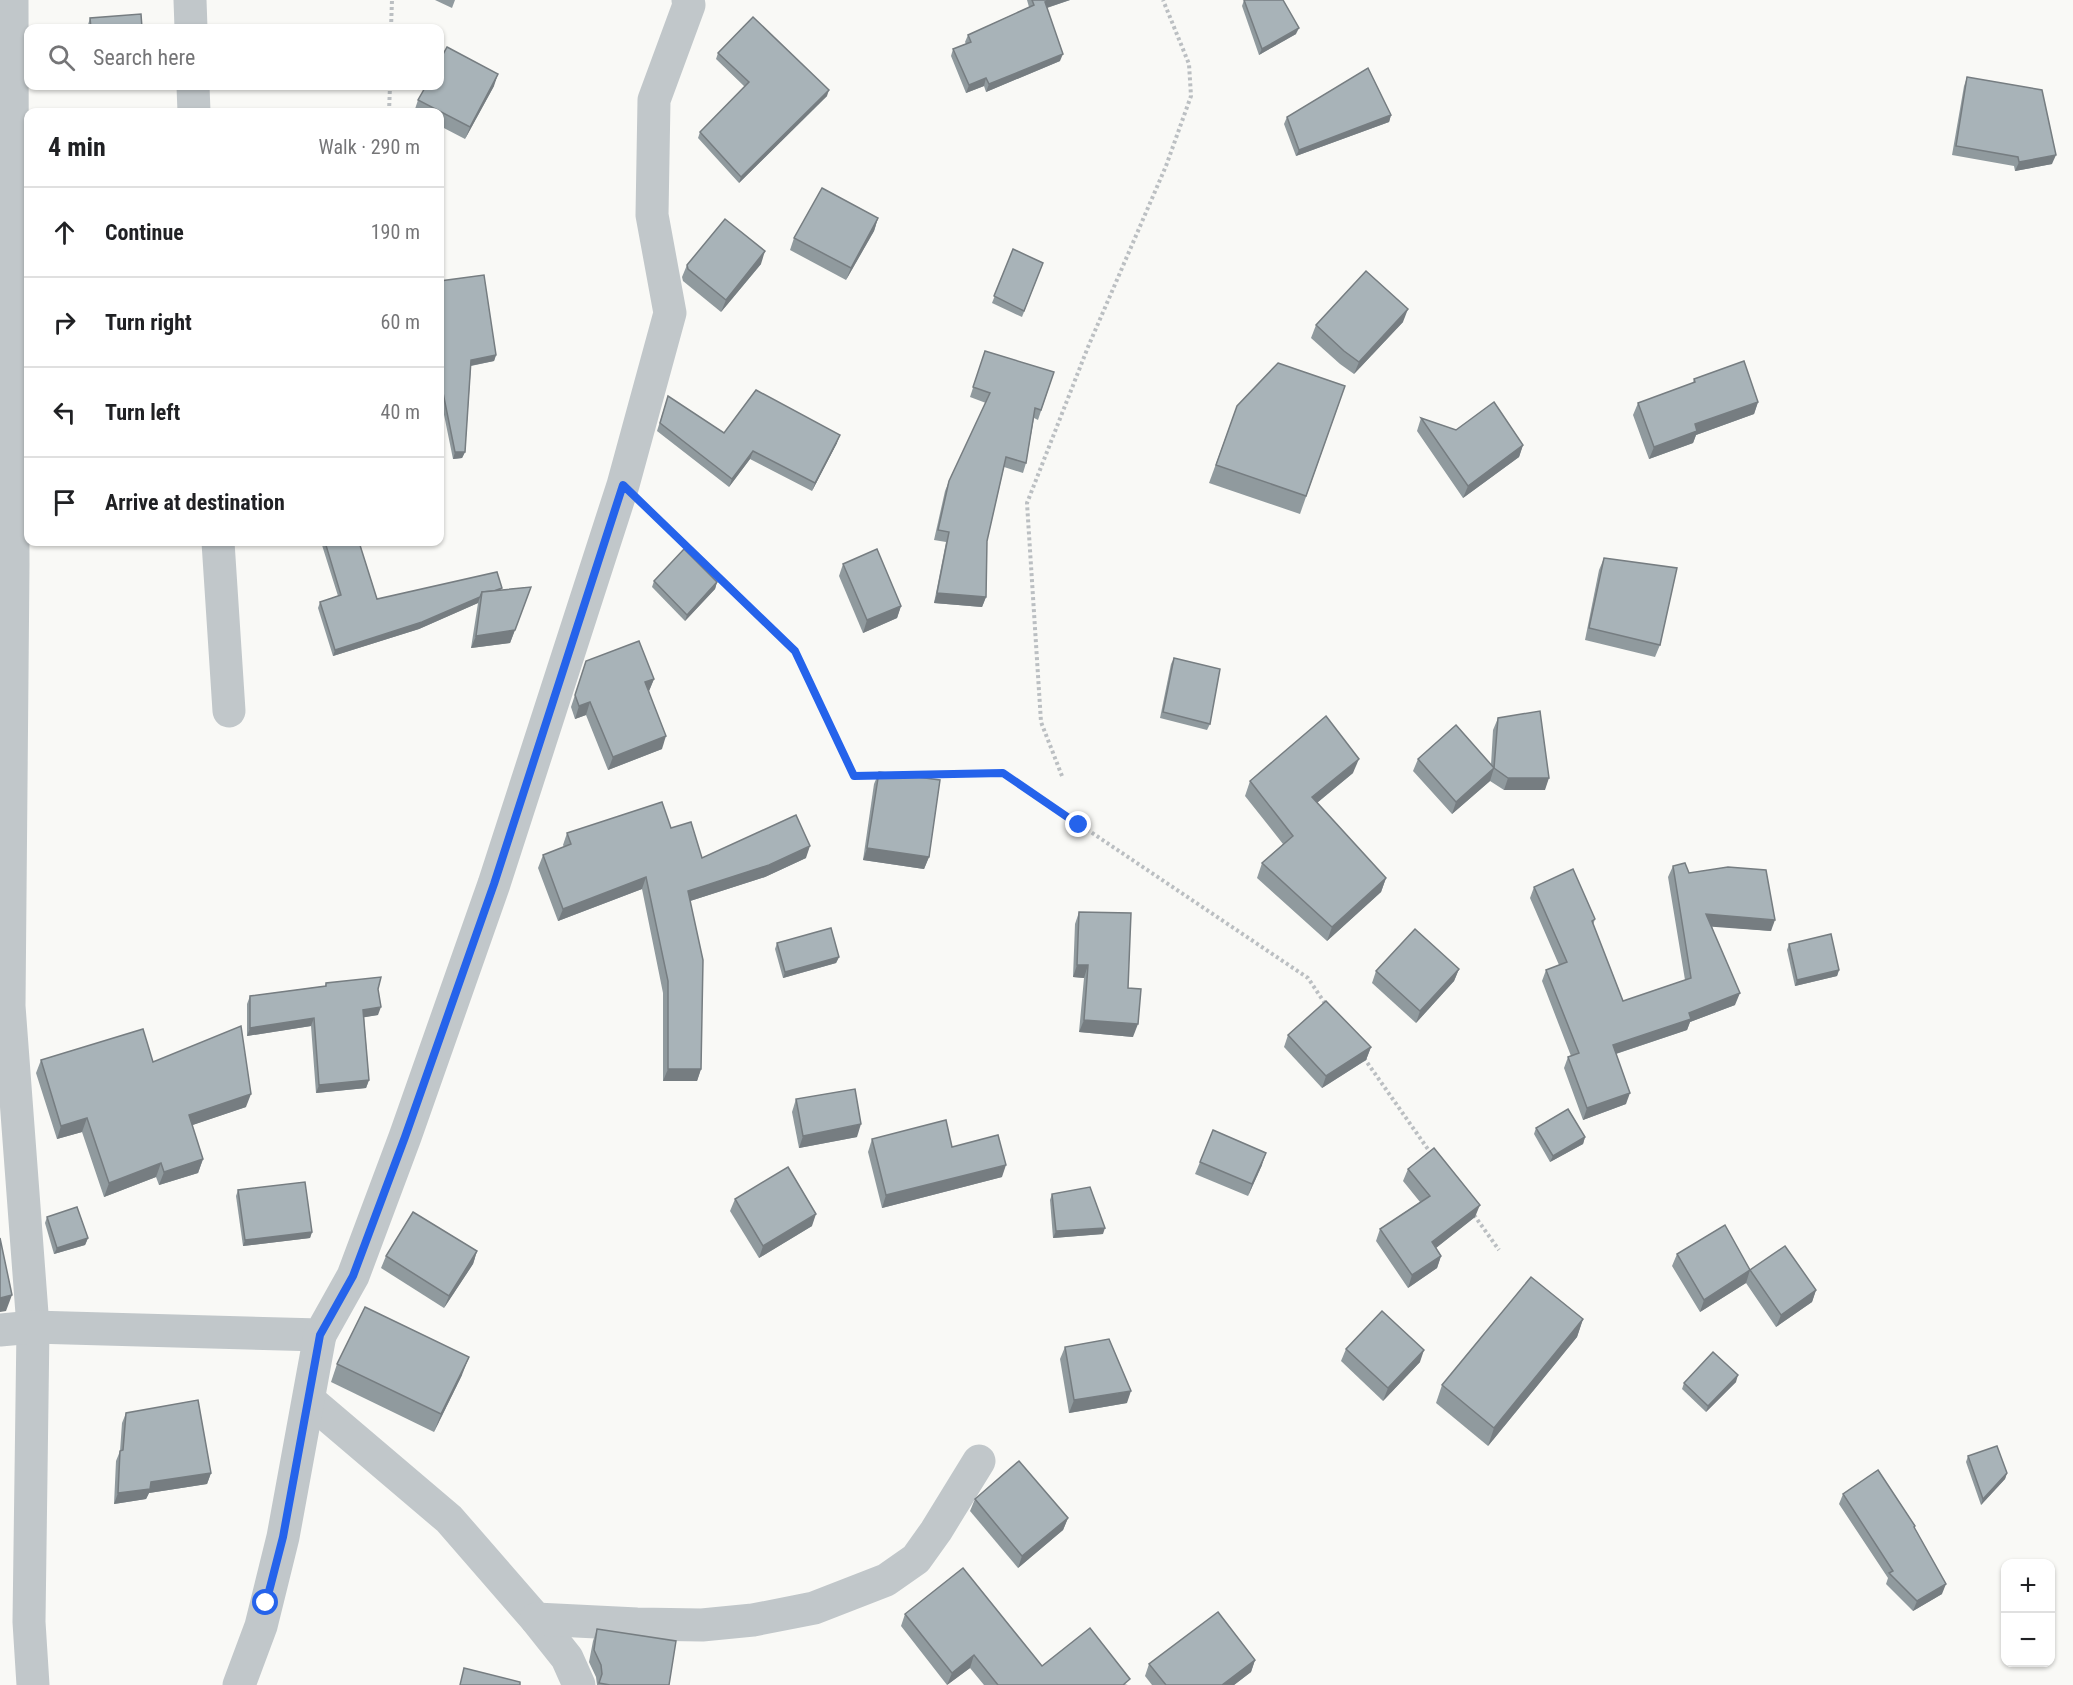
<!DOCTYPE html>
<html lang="en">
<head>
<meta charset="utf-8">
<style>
	body { margin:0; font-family:"Roboto Condensed",sans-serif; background:#f2f2f2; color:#202124 }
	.controls { position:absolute; right:18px; bottom:18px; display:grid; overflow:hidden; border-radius:12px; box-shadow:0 2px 4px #0004 }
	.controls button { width:54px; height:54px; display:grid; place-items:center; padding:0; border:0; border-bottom:2px solid #e0e0e0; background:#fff; color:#202124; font:30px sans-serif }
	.stop { position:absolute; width:18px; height:18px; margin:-14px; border:4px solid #2563eb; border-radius:50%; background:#fff }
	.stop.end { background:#2563eb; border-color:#fff; box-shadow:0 2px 6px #0008 }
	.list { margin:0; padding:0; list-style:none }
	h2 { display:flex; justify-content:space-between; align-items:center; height:78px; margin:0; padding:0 24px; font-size:26px }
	h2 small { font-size:20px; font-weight:400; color:#757577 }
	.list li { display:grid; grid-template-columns:39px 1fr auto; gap:18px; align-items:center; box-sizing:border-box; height:90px; padding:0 24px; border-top:2px solid #e0e0e0 }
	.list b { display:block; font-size:22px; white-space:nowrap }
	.list em { font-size:20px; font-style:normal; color:#757577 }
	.icon { flex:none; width:33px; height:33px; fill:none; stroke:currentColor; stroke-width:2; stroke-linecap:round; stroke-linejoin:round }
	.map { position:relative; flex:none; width:2073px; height:1685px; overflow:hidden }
	.search { position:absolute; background:#fff; box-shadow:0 2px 4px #0004; left:24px; top:24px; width:420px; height:66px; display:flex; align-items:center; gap:15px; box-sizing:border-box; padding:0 21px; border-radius:12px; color:#757577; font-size:22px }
	.panel { position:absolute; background:#fff; box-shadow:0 2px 4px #0004; left:24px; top:108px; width:420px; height:438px; border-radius:12px }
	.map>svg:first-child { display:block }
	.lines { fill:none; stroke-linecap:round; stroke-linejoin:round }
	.path { stroke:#bbbfc2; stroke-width:4; stroke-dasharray:3 3; stroke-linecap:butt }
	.street { stroke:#c1c7ca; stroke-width:33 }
	.wall { fill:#909a9e }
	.shaded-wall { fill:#767d81 }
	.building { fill:#a8b3b8; stroke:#767d81; stroke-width:1.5 }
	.route { stroke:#2563eb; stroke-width:8 }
</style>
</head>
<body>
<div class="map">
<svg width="2073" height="1685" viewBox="0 0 2073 1685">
	<rect width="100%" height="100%" fill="#f9f9f6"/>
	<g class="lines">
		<!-- path -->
		<g class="path">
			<path d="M 391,28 L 392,0"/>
			<path d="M 389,112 L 390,86"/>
			<path d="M 654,515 L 795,651 L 853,776 L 881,775"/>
			<path d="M 900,775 L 1003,773 L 1308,978 L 1326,1005"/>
			<path d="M 1062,776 L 1041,722 L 1027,503 L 1088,347 L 1166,166 L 1191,96 L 1189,64 L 1163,0"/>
			<path d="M 1364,1058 L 1432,1155"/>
			<path d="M 1474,1215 L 1499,1250"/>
		</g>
		<!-- street -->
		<g class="street">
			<path d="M 12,0 L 13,565 L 9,1006 L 33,1327 L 29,1622 L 33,1685"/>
			<path d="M 190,0 L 191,28"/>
			<path d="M 193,86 L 194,112"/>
			<path d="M 218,542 L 229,711"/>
			<path d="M 0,1330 L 33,1327 L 320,1335 L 353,1276 L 405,1137 L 494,884 L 623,485 L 670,313 L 652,215 L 654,100 L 689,5 L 688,0"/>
			<path d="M 309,1400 L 449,1519 L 536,1619 L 567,1658 L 579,1685"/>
			<path d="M 536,1619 L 637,1624 L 702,1625 L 753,1620 L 814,1608 L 886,1580 L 916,1559 L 936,1531 L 979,1461"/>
			<path d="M 239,1685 L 261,1626 L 283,1537 L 320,1335"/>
		</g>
	</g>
	<!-- wall -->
	<g class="wall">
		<path d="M 435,0 L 455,0 L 452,8 Z"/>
		<path d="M 1027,0 L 1070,0 L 1047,8 L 1060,61 L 986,92 L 984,86 L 966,93 L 951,56 L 953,49 L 966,44 L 965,42 L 968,35 L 1029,7 Z"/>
		<path d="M 1244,0 L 1296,34 L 1259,55 L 1242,6 Z"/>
		<path d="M 90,18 L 142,28 L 87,28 Z"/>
		<path d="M 718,53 L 827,96 L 739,183 L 698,138 L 700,132 L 745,87 L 716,59 Z"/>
		<path d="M 1967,77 L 2052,164 L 2015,171 L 2014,166 L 1952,155 L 1964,86 Z"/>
		<path d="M 494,86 L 465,139 L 440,126 L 440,112 L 414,112 L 418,100 Z"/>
		<path d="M 1391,115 L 1389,122 L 1296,156 L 1284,124 L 1287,117 Z"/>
		<path d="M 878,218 L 874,231 L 846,280 L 790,250 L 794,238 Z"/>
		<path d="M 1013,249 L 1043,263 L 1022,317 L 992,303 Z"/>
		<path d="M 761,264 L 721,312 L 683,281 L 682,277 L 687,265 Z"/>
		<path d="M 440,281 L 496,355 L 494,361 L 471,366 L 465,452 L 462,458 L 453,459 L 440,395 Z"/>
		<path d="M 1403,322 L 1354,374 L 1340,364 L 1311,338 L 1316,325 Z"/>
		<path d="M 985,351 L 1054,372 L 1038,420 L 1034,418 L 1026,463 L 1023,473 L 1004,467 L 987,541 L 986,597 L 982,607 L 934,603 L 946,542 L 934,540 L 945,491 L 949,481 L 986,403 L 970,397 Z"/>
		<path d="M 1694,379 L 1758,402 L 1754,414 L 1696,435 L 1693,443 L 1649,459 L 1633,415 L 1638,403 L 1693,383 Z"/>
		<path d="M 1345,386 L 1300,514 L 1209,483 L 1237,406 Z"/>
		<path d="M 668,396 L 724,433 L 837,443 L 812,491 L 750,459 L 729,487 L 657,431 Z"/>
		<path d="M 1421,418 L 1456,430 L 1523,445 L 1519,457 L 1463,498 L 1417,431 Z"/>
		<path d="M 321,542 L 359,542 L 377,599 L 502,588 L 501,590 L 531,587 L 510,643 L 471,648 L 478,603 L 419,629 L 333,656 L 318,608 L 320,602 L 338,596 Z"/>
		<path d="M 1604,558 L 1660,645 L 1655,657 L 1585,640 L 1599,570 Z"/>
		<path d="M 843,564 L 901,606 L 897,618 L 863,633 L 839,576 Z"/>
		<path d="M 654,581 L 717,582 L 715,589 L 685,621 L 652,587 Z"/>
		<path d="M 1174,658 L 1210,724 L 1207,730 L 1160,718 L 1171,664 Z"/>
		<path d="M 586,661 L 654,679 L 649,691 L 662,749 L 608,770 L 586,715 L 575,719 L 571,707 Z"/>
		<path d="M 1498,718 L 1545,790 L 1504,790 L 1490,781 L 1452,814 L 1413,771 L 1418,759 L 1491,765 L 1493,730 Z"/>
		<path d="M 879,772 L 929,857 L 924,869 L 863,860 L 874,784 Z"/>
		<path d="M 1353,773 L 1317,803 L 1386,878 L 1381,892 L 1327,941 L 1257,878 L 1262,863 L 1283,844 L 1245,796 L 1250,781 Z"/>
		<path d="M 671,828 L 702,858 L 806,858 L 765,877 L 690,901 L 701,1069 L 697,1081 L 663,1081 L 663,993 L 642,889 L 558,921 L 538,868 L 543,855 L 564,847 L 563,845 L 567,833 Z"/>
		<path d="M 1673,866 L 1689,873 L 1771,931 L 1712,926 L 1735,1005 L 1690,1022 L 1687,1030 L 1616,1054 L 1626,1104 L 1583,1120 L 1564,1068 L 1568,1057 L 1571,1056 L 1542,981 L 1546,970 L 1559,965 L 1530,898 L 1534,887 L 1595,919 L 1593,925 L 1623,1001 L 1685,980 L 1668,877 Z"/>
		<path d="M 1079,912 L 1133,1037 L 1079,1032 L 1084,978 L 1073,977 L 1075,924 Z"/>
		<path d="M 777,943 L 839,957 L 836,963 L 783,978 L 775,949 Z"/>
		<path d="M 1789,944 L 1839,970 L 1837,976 L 1795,986 L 1787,950 Z"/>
		<path d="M 1459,969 L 1454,981 L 1416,1023 L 1372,983 L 1376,971 Z"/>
		<path d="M 326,983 L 378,989 L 378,1015 L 364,1017 L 369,1080 L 366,1088 L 316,1093 L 311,1026 L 247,1036 L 247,1004 L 250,996 L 325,986 Z"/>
		<path d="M 1288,1035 L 1371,1047 L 1366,1060 L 1322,1088 L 1284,1047 Z"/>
		<path d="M 41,1060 L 153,1062 L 246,1107 L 192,1125 L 203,1159 L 198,1173 L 159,1185 L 156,1177 L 104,1197 L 82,1132 L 57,1139 L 36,1073 Z"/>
		<path d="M 796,1099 L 857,1137 L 799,1148 L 792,1112 Z"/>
		<path d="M 1536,1128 L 1585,1137 L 1583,1144 L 1550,1162 L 1534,1134 Z"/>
		<path d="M 872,1139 L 952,1147 L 1002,1177 L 882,1208 L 868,1152 Z"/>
		<path d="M 1200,1162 L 1262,1165 L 1248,1196 L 1195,1174 Z"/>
		<path d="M 1408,1169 L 1475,1217 L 1436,1248 L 1441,1256 L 1437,1268 L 1408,1288 L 1376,1241 L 1380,1229 L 1420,1202 L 1403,1181 Z"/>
		<path d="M 238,1190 L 312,1232 L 310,1238 L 243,1246 L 236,1196 Z"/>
		<path d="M 1052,1194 L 1103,1234 L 1053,1238 L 1050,1200 Z"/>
		<path d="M 735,1199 L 812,1226 L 759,1258 L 730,1211 Z"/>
		<path d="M 47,1217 L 88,1238 L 85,1245 L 54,1254 L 45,1223 Z"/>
		<path d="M 477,1251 L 473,1264 L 444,1308 L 381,1268 L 386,1256 Z"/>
		<path d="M 1677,1254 L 1750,1270 L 1816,1290 L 1812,1302 L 1776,1327 L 1746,1283 L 1700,1312 L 1672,1266 Z"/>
		<path d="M 1583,1319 L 1577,1337 L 1488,1446 L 1436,1403 L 1442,1385 Z"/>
		<path d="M 1065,1347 L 1127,1403 L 1069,1413 L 1060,1359 Z"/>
		<path d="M 1346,1349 L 1420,1362 L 1383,1401 L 1341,1361 Z"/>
		<path d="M 337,1364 L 462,1375 L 434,1432 L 331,1382 Z"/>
		<path d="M 1736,1382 L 1706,1412 L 1682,1389 L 1684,1383 Z"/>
		<path d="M 126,1413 L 211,1473 L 207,1484 L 149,1493 L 146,1499 L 114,1504 L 116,1461 L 120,1451 L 122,1423 Z"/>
		<path d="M 1968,1456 L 2007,1473 L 2005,1479 L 1981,1505 L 1966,1462 Z"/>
		<path d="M 1843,1494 L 1915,1526 L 1914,1528 L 1942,1594 L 1913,1611 L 1886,1584 L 1888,1578 L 1839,1504 Z"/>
		<path d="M 975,1499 L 1068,1518 L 1063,1530 L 1018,1568 L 970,1511 Z"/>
		<path d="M 905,1614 L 1042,1666 L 1128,1685 L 984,1685 L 970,1668 L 947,1685 L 901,1626 Z"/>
		<path d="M 597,1629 L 669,1685 L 597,1685 L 596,1677 L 589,1662 L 593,1641 Z"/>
		<path d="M 1255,1660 L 1251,1672 L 1234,1685 L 1152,1685 L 1145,1676 L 1149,1664 Z"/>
	</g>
	<!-- shaded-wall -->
	<g class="shaded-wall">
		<path d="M 1050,0 L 1070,0 L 1043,9 L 1045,2 Z"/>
		<path d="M 1299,28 L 1296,34 L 1259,55 L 1262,49 Z"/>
		<path d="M 1063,54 L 1060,61 L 986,92 L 989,84 Z"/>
		<path d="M 498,74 L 494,86 L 465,139 L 470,127 Z"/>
		<path d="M 986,78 L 984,86 L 966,93 L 969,85 Z"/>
		<path d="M 829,90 L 827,96 L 739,183 L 741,177 Z"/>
		<path d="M 1391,115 L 1389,122 L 1296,156 L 1299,150 Z"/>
		<path d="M 2056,155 L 2052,164 L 2015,171 L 2019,162 Z"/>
		<path d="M 878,218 L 874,231 L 846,280 L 851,268 Z"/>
		<path d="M 765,251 L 761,264 L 721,312 L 726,300 Z"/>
		<path d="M 1408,309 L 1403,322 L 1354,374 L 1359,362 Z"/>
		<path d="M 496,355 L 494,361 L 469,366 L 471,360 Z"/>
		<path d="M 1758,402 L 1754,414 L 1696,435 L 1693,443 L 1649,459 L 1654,447 L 1695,424 Z"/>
		<path d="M 840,435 L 837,443 L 812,491 L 815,483 Z"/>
		<path d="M 1523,445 L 1519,457 L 1463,498 L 1468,486 Z"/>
		<path d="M 753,451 L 750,459 L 729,487 L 732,479 Z"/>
		<path d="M 455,452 L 465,452 L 462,458 L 453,459 Z"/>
		<path d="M 717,582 L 715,589 L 685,621 L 687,615 Z"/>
		<path d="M 937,593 L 986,597 L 982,607 L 934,603 Z"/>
		<path d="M 480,597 L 478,603 L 419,629 L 333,656 L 335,650 Z"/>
		<path d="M 901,606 L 897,618 L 863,633 L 867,620 Z"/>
		<path d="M 515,630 L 510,643 L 471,648 L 476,636 Z"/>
		<path d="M 654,679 L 649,691 L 641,694 L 645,682 Z"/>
		<path d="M 590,702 L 586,715 L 575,719 L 579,706 Z"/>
		<path d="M 666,736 L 662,749 L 608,770 L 613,757 Z"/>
		<path d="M 1359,759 L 1353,773 L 1307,811 L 1312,797 Z"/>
		<path d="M 1494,768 L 1490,781 L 1452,814 L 1456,802 Z"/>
		<path d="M 1508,778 L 1549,778 L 1545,790 L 1504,790 Z"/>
		<path d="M 810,846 L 806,858 L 765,877 L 684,903 L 688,891 Z"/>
		<path d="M 867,848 L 929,857 L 924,869 L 863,860 Z"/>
		<path d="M 646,877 L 642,889 L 558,921 L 563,909 Z"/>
		<path d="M 1386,878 L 1381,892 L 1327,941 L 1332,927 Z"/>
		<path d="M 1706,914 L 1775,920 L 1771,931 L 1702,926 Z"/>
		<path d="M 839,957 L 836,963 L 783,978 L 785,972 Z"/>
		<path d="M 1077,965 L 1088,965 L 1084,978 L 1073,977 Z"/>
		<path d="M 1459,969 L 1454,981 L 1416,1023 L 1420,1011 Z"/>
		<path d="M 1839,970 L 1837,976 L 1795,986 L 1797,980 Z"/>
		<path d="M 1740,993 L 1735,1005 L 1690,1022 L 1687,1030 L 1609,1056 L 1613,1045 L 1689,1013 Z"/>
		<path d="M 381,1007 L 378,1015 L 360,1018 L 363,1010 Z"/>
		<path d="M 314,1018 L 311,1026 L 247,1036 L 250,1028 Z"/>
		<path d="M 1084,1020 L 1138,1024 L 1133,1037 L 1079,1032 Z"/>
		<path d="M 1371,1047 L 1366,1060 L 1322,1088 L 1326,1076 Z"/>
		<path d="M 668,1069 L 701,1069 L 697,1081 L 663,1081 Z"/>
		<path d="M 369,1080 L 366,1088 L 316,1093 L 319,1085 Z"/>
		<path d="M 1630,1093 L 1626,1104 L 1583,1120 L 1587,1108 Z"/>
		<path d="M 251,1094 L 246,1107 L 184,1128 L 189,1115 Z"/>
		<path d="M 87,1118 L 82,1132 L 57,1139 L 61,1126 Z"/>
		<path d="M 861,1124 L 857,1137 L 799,1148 L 803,1136 Z"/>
		<path d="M 1585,1137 L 1583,1144 L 1550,1162 L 1553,1156 Z"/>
		<path d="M 1266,1153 L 1262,1165 L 1248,1196 L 1252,1184 Z"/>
		<path d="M 203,1159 L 198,1173 L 159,1185 L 164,1172 Z"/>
		<path d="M 161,1163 L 156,1177 L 104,1197 L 109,1183 Z"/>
		<path d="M 1006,1165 L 1002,1177 L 882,1208 L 886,1195 Z"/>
		<path d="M 1480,1205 L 1475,1217 L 1427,1255 L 1432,1242 Z"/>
		<path d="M 816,1214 L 812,1226 L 759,1258 L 763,1246 Z"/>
		<path d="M 1105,1228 L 1103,1234 L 1053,1238 L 1056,1231 Z"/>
		<path d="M 312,1232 L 310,1238 L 243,1246 L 245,1240 Z"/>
		<path d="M 88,1238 L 85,1245 L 54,1254 L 57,1248 Z"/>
		<path d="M 477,1251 L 473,1264 L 444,1308 L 449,1296 Z"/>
		<path d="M 1441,1256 L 1437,1268 L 1408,1288 L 1412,1275 Z"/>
		<path d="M 1750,1270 L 1746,1283 L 1700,1312 L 1704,1300 Z"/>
		<path d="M 1816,1290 L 1812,1302 L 1776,1327 L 1781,1315 Z"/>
		<path d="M 12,1295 L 6,1311 L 0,1312 L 0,1298 Z"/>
		<path d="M 1583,1319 L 1577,1337 L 1488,1446 L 1494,1428 Z"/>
		<path d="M 1424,1350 L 1420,1362 L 1383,1401 L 1388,1388 Z"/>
		<path d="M 469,1357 L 462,1375 L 434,1432 L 441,1414 Z"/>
		<path d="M 1738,1375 L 1736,1382 L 1706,1412 L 1708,1406 Z"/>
		<path d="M 1131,1391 L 1127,1403 L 1069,1413 L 1074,1400 Z"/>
		<path d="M 211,1473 L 207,1484 L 149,1493 L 146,1499 L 114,1504 L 118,1493 L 151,1482 Z"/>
		<path d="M 2007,1473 L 2005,1479 L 1981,1505 L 1983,1499 Z"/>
		<path d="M 1068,1518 L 1063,1530 L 1018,1568 L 1022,1556 Z"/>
		<path d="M 1946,1584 L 1942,1594 L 1913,1611 L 1917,1601 Z"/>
		<path d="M 974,1655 L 970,1668 L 947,1685 L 952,1673 Z"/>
		<path d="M 1255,1660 L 1251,1672 L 1234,1685 L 1222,1685 Z"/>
	</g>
	<!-- building -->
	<g class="building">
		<path d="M 1032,0 L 1050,0 L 1045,2 L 1063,54 L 989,84 L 986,78 L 969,85 L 953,49 L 971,42 L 968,35 L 1034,5 Z"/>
		<path d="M 1244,0 L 1283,0 L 1299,28 L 1262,49 Z"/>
		<path d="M 141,14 L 142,28 L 91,28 L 90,18 Z"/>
		<path d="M 753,17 L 829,90 L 741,177 L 700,132 L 749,82 L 718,53 Z"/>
		<path d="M 447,47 L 498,74 L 470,127 L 418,100 L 426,86 L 440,86 L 440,60 Z"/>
		<path d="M 1368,68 L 1391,115 L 1299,150 L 1287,117 Z"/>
		<path d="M 1967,77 L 2042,90 L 2056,155 L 2019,162 L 2018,157 L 1956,146 Z"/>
		<path d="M 822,188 L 878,218 L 851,268 L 794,238 Z"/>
		<path d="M 725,219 L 765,251 L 726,300 L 688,269 L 687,265 Z"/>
		<path d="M 1013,249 L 1043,263 L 1024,311 L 994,296 Z"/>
		<path d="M 1366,271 L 1408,309 L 1359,362 L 1344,351 L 1316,325 Z"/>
		<path d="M 484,275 L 496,355 L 471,360 L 465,452 L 455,452 L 440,378 L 440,281 Z"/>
		<path d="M 985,351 L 1054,372 L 1041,410 L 1035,408 L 1026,463 L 1006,457 L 987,541 L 986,597 L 937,593 L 949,532 L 938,530 L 949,481 L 990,393 L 973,387 Z"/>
		<path d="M 1744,361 L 1758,402 L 1695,424 L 1697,431 L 1654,447 L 1638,403 L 1695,382 L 1694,379 Z"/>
		<path d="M 1278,363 L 1345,386 L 1306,496 L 1216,465 L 1237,406 Z"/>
		<path d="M 756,390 L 840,435 L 815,483 L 753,451 L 732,479 L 660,423 L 668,396 L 724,433 Z"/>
		<path d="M 1494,402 L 1523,445 L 1468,486 L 1421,418 L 1456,430 Z"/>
		<path d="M 325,542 L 359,542 L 377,599 L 497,572 L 502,588 L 494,591 L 482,592 L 480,597 L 422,622 L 335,650 L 320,602 L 341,595 Z"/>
		<path d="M 684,549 L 717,582 L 687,615 L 654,581 Z"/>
		<path d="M 877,549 L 901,606 L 867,620 L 843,564 Z"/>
		<path d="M 1604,558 L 1677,568 L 1660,645 L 1589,628 Z"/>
		<path d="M 531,587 L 515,630 L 476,636 L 482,592 Z"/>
		<path d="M 639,641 L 654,679 L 645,682 L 666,736 L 613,757 L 590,702 L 579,706 L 575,695 L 586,661 Z"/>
		<path d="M 1174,658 L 1220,669 L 1210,724 L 1163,712 Z"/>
		<path d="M 1540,711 L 1549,778 L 1508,778 L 1494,768 L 1498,718 Z"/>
		<path d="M 1326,716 L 1359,759 L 1312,797 L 1386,878 L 1332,927 L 1262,863 L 1293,836 L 1250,781 Z"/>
		<path d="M 1456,725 L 1494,768 L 1456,802 L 1418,759 Z"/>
		<path d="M 879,772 L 940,780 L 929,857 L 867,848 Z"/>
		<path d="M 662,802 L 671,828 L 691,822 L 702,858 L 796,815 L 810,846 L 769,865 L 688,891 L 703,960 L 701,1069 L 668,1069 L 668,981 L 646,877 L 563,909 L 543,855 L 571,844 L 567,833 Z"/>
		<path d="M 1685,863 L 1689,873 L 1728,867 L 1766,870 L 1775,920 L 1706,914 L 1740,993 L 1689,1013 L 1691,1019 L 1613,1045 L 1630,1093 L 1587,1108 L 1568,1057 L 1579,1053 L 1546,970 L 1567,962 L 1534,887 L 1573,869 L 1595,919 L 1592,921 L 1623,1001 L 1691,978 L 1673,866 Z"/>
		<path d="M 1079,912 L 1131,913 L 1128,988 L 1141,989 L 1138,1024 L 1084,1020 L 1088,965 L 1077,965 Z"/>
		<path d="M 831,928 L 839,957 L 785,972 L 777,943 Z"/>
		<path d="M 1415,929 L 1459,969 L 1420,1011 L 1376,971 Z"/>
		<path d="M 1831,934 L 1839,970 L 1797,980 L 1789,944 Z"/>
		<path d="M 381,977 L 378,989 L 381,1007 L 363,1010 L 369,1080 L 319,1085 L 314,1018 L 250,1028 L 250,996 L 326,986 L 326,983 Z"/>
		<path d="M 1326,1001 L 1371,1047 L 1326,1076 L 1288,1035 Z"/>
		<path d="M 241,1026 L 251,1094 L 189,1115 L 203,1159 L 164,1172 L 161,1163 L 109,1183 L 87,1118 L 61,1126 L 41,1060 L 143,1029 L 153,1062 Z"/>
		<path d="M 855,1089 L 861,1124 L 803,1136 L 796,1099 Z"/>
		<path d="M 1568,1109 L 1585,1137 L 1553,1156 L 1536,1128 Z"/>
		<path d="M 946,1120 L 952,1147 L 998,1135 L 1006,1165 L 886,1195 L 872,1139 Z"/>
		<path d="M 1213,1130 L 1266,1153 L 1252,1184 L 1200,1162 Z"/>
		<path d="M 1434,1148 L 1480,1205 L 1432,1242 L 1441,1256 L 1412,1275 L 1380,1229 L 1430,1196 L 1408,1169 Z"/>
		<path d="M 788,1167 L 816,1214 L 763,1246 L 735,1199 Z"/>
		<path d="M 305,1182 L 312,1232 L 245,1240 L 238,1190 Z"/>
		<path d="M 1090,1187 L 1105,1228 L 1056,1231 L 1052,1194 Z"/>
		<path d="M 77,1207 L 88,1238 L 57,1248 L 47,1217 Z"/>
		<path d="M 413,1212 L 477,1251 L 449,1296 L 386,1256 Z"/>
		<path d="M 1725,1225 L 1750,1270 L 1704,1300 L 1677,1254 Z"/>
		<path d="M 0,1238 L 12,1295 L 0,1298 Z"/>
		<path d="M 1785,1246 L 1816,1290 L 1781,1315 L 1750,1270 Z"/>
		<path d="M 1531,1277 L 1583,1319 L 1494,1428 L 1442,1385 Z"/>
		<path d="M 365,1307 L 469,1357 L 441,1414 L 337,1364 Z"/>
		<path d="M 1382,1311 L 1424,1350 L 1388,1388 L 1346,1349 Z"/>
		<path d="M 1109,1339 L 1131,1391 L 1074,1400 L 1065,1347 Z"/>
		<path d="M 1713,1352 L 1738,1375 L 1708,1406 L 1684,1383 Z"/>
		<path d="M 198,1400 L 211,1473 L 151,1482 L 150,1489 L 118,1493 L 120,1451 L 123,1450 L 126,1413 Z"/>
		<path d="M 1997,1446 L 2007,1473 L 1983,1499 L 1968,1456 Z"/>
		<path d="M 1019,1461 L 1068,1518 L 1022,1556 L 975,1499 Z"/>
		<path d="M 1878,1470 L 1915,1526 L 1914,1527 L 1946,1584 L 1917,1601 L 1889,1573 L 1893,1571 L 1843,1494 Z"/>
		<path d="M 963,1568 L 1042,1666 L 1090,1628 L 1130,1679 L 1123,1685 L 998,1685 L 974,1655 L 952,1673 L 905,1614 Z"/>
		<path d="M 1218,1612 L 1255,1660 L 1222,1685 L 1166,1685 L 1149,1664 Z"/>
		<path d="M 597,1629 L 676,1641 L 669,1685 L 610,1685 L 599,1683 L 602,1674 L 601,1665 L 594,1650 Z"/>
		<path d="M 464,1668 L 520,1682 L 520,1685 L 460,1685 Z"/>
	</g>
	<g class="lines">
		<!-- route -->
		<path class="route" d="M 266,1603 L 283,1537 L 320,1335 L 353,1276 L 405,1137 L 494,884 L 623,485 L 795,651 L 854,776 L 1003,773 L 1079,825"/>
	</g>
</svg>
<div class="controls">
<button>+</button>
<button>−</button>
</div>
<div class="stop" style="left:266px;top:1603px"></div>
<div class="stop end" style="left:1079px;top:825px"></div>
<div class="search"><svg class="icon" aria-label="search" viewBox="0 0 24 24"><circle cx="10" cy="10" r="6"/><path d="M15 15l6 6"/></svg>Search here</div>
<section class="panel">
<h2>4 min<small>Walk · 290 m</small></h2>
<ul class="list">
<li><svg class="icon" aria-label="ahead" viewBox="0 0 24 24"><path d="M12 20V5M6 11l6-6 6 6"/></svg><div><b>Continue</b></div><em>190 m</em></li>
<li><svg class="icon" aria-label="right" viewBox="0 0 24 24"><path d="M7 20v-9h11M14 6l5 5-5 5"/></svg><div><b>Turn right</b></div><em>60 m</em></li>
<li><svg class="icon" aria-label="left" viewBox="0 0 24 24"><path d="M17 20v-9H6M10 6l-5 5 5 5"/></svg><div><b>Turn left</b></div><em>40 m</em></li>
<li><svg class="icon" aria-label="arrive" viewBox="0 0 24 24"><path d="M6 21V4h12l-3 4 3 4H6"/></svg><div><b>Arrive at destination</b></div></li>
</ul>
</section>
</div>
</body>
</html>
